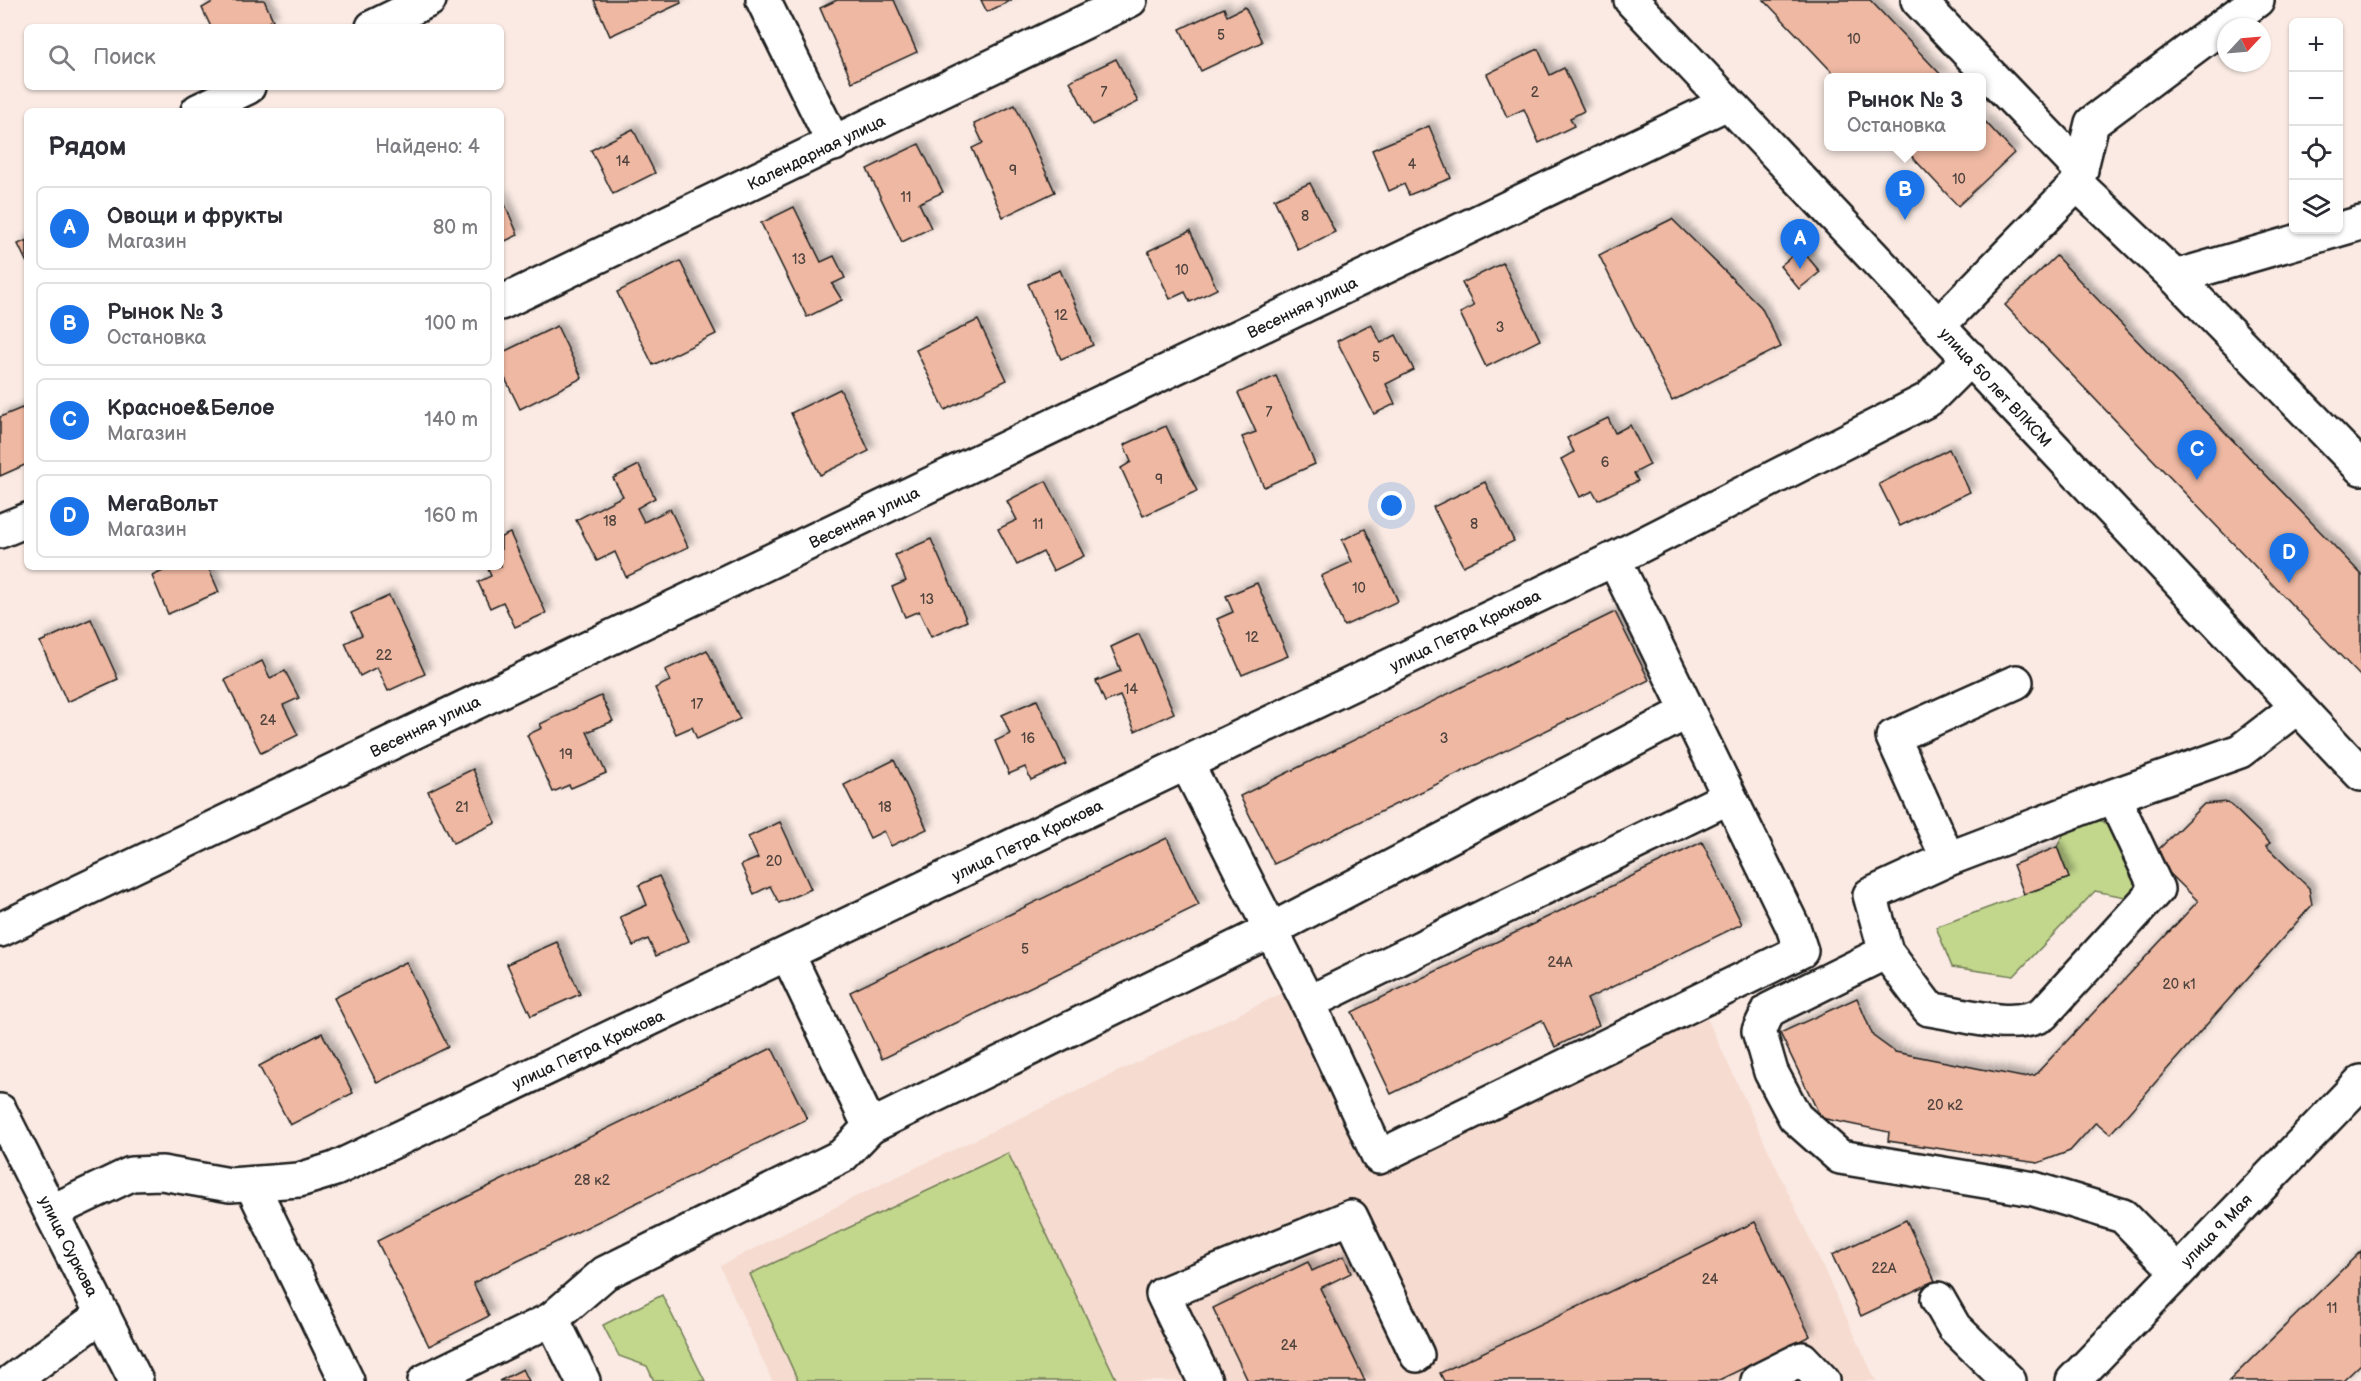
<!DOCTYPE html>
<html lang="ru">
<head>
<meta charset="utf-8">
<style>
	body { margin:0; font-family:"Balsamiq Sans",sans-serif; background:#f2f2f3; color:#2b2b33 }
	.controls { position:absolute; right:18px; top:18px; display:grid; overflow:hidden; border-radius:9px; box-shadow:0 2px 4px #0004 }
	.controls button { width:54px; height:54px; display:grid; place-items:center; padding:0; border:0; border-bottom:2px solid #e1e1e2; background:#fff; color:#2b2b33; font:30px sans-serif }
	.compass { position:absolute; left:2217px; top:18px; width:54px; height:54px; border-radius:50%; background:#fff; box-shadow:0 2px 4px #0004; rotate:64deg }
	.you { position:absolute; left:1392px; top:506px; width:21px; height:21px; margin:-15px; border:4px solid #fff; border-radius:50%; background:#1a73e8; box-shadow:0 0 0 9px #1a73e833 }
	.badge { display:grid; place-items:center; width:39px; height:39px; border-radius:50%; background:#1a73e8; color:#fff; font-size:20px; font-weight:700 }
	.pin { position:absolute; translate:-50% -50px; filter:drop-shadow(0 2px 3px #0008) }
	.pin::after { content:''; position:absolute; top:32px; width:21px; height:18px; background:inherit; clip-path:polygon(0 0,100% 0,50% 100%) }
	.popup { position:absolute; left:1824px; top:73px; width:162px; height:78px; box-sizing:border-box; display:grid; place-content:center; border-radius:9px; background:#fff; filter:drop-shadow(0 2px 4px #0005); font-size:20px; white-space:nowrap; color:#7c7c81 }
	.popup b { font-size:22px; color:#2b2b33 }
	.popup::after { content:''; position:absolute; left:50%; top:100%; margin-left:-12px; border:12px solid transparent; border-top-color:#fff }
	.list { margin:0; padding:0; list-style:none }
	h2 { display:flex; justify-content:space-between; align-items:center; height:78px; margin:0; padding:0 24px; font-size:26px }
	h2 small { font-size:20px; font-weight:400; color:#7c7c81 }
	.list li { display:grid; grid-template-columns:39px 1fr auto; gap:18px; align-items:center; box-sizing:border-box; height:84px; margin:0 12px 12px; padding:0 12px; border:2px solid #e1e1e2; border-radius:9px }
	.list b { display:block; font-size:22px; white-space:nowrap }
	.list p { margin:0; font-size:20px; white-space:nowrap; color:#7c7c81 }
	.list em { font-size:20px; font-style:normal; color:#7c7c81 }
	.icon { flex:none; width:33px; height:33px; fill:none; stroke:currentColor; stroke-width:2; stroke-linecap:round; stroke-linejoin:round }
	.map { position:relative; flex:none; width:2361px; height:1381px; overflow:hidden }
	.search { position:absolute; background:#fff; box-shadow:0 2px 4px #0004; left:24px; top:24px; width:480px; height:66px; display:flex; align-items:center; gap:15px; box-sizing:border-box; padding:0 21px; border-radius:9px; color:#7c7c81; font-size:22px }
	.panel { position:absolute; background:#fff; box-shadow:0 2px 4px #0004; left:24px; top:108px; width:480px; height:462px; border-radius:9px }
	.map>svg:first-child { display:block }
	.built { fill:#f6dbd0 }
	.green { fill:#c2d78c; stroke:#6f7a54; stroke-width:1.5 }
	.building { fill:#eeb8a2; stroke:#1c1c1c; stroke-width:1.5; filter:url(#shadow) }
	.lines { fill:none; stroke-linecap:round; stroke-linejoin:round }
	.minor-casing { stroke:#1c1c1c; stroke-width:38 }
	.major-casing { stroke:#1c1c1c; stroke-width:38 }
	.minor { stroke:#fff; stroke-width:33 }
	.major { stroke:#fff; stroke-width:33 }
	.labels { text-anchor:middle; stroke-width:4.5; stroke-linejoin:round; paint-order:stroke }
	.number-label { font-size:14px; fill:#50433e }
	.street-label { font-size:16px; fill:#1c1c1c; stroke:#fff }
</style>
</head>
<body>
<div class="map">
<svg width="2361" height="1381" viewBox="0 0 2361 1381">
	<defs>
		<filter id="shadow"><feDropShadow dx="5.5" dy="-5.5" stdDeviation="3" flood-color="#0004"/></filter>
	</defs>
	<rect width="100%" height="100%" fill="#faeae3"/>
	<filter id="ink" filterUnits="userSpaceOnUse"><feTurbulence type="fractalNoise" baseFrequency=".0167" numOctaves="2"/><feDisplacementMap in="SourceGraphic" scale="12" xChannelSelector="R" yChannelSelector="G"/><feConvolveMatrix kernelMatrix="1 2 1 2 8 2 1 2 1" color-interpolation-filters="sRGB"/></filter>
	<g filter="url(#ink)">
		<!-- built -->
		<path class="built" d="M 1287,991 L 1373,1172 L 1704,1012 L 1876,1381 L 772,1381 L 720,1266 L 867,1191 Z"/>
		<!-- green -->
		<g class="green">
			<path d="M 2092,820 L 2102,821 L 2112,827 L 2136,885 L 2125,897 L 2095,891 L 2014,976 L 1952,967 L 1936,927 L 2069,878 L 2057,847 L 2066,830 Z"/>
			<path d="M 1008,1153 L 1117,1381 L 798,1381 L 750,1274 Z"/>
			<path d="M 662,1295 L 705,1381 L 654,1381 L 647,1366 L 619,1356 L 603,1325 Z"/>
		</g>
		<!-- building -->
		<g class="building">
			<path d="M 216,0 L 264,0 L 273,20 L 260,27 L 211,27 L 202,8 Z"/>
			<path d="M 594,0 L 680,0 L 681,3 L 610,36 Z"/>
			<path d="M 837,0 L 894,0 L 917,52 L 852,82 L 820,8 Z"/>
			<path d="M 981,0 L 1012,0 L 987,12 Z"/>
			<path d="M 1764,0 L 1870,0 L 1943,77 L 1837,77 Z"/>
			<path d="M 1245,7 L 1262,42 L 1201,71 L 1180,29 L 1224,8 L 1227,16 Z"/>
			<path d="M 1538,49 L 1550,75 L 1564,68 L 1584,111 L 1570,118 L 1574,126 L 1539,143 L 1524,109 L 1507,117 L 1487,74 Z"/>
			<path d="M 1116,59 L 1138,102 L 1092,125 L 1070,81 Z"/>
			<path d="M 1015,105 L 1055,192 L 1003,217 L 972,148 L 983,143 L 974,124 Z"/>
			<path d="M 1982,118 L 2014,153 L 1958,206 L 1902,146 L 1982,146 Z"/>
			<path d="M 1429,126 L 1451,178 L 1409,195 L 1404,184 L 1389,191 L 1372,150 Z"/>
			<path d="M 633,129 L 655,173 L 613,194 L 591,150 Z"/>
			<path d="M 919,144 L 943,192 L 919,203 L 931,228 L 902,242 L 867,169 Z"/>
			<path d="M 1310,183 L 1335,232 L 1298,250 L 1274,199 Z"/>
			<path d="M 501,195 L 518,235 L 501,243 Z"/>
			<path d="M 794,207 L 821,262 L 834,256 L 845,278 L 832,284 L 842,300 L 807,317 L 761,223 Z"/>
			<path d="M 1672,219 L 1761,307 L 1781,347 L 1672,401 L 1599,255 Z"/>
			<path d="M 1190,231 L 1217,289 L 1190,302 L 1185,292 L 1170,299 L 1148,251 Z"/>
			<path d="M 27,240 L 27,263 L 18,244 Z"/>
			<path d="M 1801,249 L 1820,272 L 1799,289 L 1780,266 Z"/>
			<path d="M 2056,256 L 2361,574 L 2361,677 L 2005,305 Z"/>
			<path d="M 680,261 L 716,334 L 653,365 L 617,292 Z"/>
			<path d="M 1503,263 L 1540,340 L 1486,367 L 1460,313 L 1474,306 L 1462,283 Z"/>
			<path d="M 1060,270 L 1093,345 L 1061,359 L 1028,284 Z"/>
			<path d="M 978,320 L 1007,380 L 945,410 L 916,350 Z"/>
			<path d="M 1371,324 L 1381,343 L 1396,335 L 1414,370 L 1386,384 L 1395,404 L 1374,414 L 1337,341 Z"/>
			<path d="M 557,326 L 582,378 L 520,409 L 501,370 L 501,353 Z"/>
			<path d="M 1276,376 L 1315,464 L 1264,487 L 1242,437 L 1256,432 L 1238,393 Z"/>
			<path d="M 840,389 L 869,451 L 820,475 L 791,413 Z"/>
			<path d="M 22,408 L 27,418 L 27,464 L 0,476 L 0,417 Z"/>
			<path d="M 1608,418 L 1615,433 L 1630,425 L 1650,465 L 1634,473 L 1638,481 L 1598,500 L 1593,491 L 1580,497 L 1561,459 L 1574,452 L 1567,438 Z"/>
			<path d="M 1166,426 L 1197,491 L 1143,516 L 1121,468 L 1131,462 L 1124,445 Z"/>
			<path d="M 1949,449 L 1970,492 L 1900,526 L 1879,484 Z"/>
			<path d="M 639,465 L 655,498 L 637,508 L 644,522 L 670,509 L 688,547 L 626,577 L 615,552 L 597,561 L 576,520 L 623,496 L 613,478 Z"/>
			<path d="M 1046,481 L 1084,556 L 1053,571 L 1043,552 L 1017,565 L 998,529 L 1017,520 L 1007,501 Z"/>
			<path d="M 1485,482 L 1514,541 L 1463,566 L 1433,507 Z"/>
			<path d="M 1365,529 L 1398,601 L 1344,626 L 1321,576 L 1352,562 L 1342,540 Z"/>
			<path d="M 510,533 L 546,613 L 515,627 L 503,602 L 490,608 L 478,582 L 491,576 L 487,567 L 501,567 L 501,537 Z"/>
			<path d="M 931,539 L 967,621 L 931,637 L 919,611 L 905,617 L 892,587 L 906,581 L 895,555 Z"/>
			<path d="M 172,567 L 208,567 L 219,592 L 168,614 L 152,576 Z"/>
			<path d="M 1257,583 L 1288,656 L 1242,675 L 1217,619 L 1233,612 L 1226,596 Z"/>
			<path d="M 389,596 L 425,674 L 388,691 L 377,667 L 360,676 L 345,643 L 362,635 L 351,613 Z"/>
			<path d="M 1615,612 L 1649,680 L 1274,864 L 1240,796 Z"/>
			<path d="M 91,619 L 118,679 L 67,702 L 40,642 Z"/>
			<path d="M 1139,634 L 1174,713 L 1135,731 L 1120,696 L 1105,702 L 1096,681 L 1121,671 L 1111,647 Z"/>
			<path d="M 707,650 L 740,719 L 697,739 L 692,727 L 676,734 L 655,688 L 670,681 L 665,670 Z"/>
			<path d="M 262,661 L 270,678 L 285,671 L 299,698 L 283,705 L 298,735 L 261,753 L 225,680 Z"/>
			<path d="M 601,696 L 613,721 L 587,732 L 606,773 L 571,788 L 569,785 L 553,792 L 527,735 L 542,728 L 540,724 Z"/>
			<path d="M 1037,700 L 1066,764 L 1031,780 L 1025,767 L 1009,774 L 995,741 L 1010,734 L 1002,715 Z"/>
			<path d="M 894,760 L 927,829 L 891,846 L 884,831 L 870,838 L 844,785 Z"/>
			<path d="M 473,769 L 496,823 L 453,843 L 428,791 Z"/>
			<path d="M 2228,802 L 2270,843 L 2266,846 L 2309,888 L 2312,905 L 2110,1134 L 2096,1122 L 2070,1151 L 2038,1163 L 1888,1141 L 1889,1132 L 1821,1118 L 1780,1033 L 1857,998 L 1873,1036 L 1895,1052 L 2022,1077 L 2035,1075 L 2198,901 L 2152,856 L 2204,804 Z"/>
			<path d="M 780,822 L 811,889 L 779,903 L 770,886 L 754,894 L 741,865 L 758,858 L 748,837 Z"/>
			<path d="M 1167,838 L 1199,905 L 882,1059 L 850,992 Z"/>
			<path d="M 1702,842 L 1742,924 L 1587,999 L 1599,1025 L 1555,1047 L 1542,1020 L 1391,1094 L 1352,1012 Z"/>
			<path d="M 2057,847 L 2069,878 L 2024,894 L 2013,865 Z"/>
			<path d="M 659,876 L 689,941 L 656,956 L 648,939 L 633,946 L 620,917 L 647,905 L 639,885 Z"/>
			<path d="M 557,942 L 580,994 L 531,1016 L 507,964 Z"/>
			<path d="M 406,962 L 448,1047 L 377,1083 L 334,998 Z"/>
			<path d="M 322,1033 L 353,1093 L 290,1125 L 259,1066 Z"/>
			<path d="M 772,1048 L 807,1119 L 473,1283 L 489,1316 L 429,1346 L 377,1241 Z"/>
			<path d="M 1906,1220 L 1935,1281 L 1861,1316 L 1832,1255 Z"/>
			<path d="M 1755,1222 L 1810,1336 L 1717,1381 L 1444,1381 L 1440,1373 Z"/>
			<path d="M 2361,1251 L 2361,1364 L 2343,1381 L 2229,1381 Z"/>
			<path d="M 1344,1256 L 1351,1273 L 1320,1288 L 1365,1381 L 1248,1381 L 1213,1308 L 1308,1262 L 1312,1271 Z"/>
			<path d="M 523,1369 L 529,1381 L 499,1381 Z"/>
		</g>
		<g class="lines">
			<defs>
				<g id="minor">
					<path d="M 763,0 L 834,144"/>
					<path d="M 1918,0 L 2081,170"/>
					<path d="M 373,27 L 429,0"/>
					<path d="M 198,111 L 248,87"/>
					<path d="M 2077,184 L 2175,277 L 2361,468"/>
					<path d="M 2175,277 L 2361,223"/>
					<path d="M 501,303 L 1130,0"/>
					<path d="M 1939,325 L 2077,184 L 2092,123 L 2257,0"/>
					<path d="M 0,531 L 27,520"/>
					<path d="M 1187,764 L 1308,1003 L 1379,1157 L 1801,951 L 1793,927 L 1614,559"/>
					<path d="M 2113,796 L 2157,889 L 2043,1014 C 2011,1031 1964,1014 1929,1009 L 1886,952 L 1870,895 L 1948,859 L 2113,796 L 2240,751 L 2297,707"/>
					<path d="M 1948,859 L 1893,737 L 2016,682"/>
					<path d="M 0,930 L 1727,103"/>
					<path d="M 1886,952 L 1769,1010 L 1759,1031 L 1771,1072 L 1795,1117 L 1840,1157 L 2034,1189 L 2123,1216 L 2177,1271"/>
					<path d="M 788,955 L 870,1127 L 1271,930 L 1687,712"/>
					<path d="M 1308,1003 L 1729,797"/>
					<path d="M 252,1185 L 347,1381"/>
					<path d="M 51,1212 L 131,1174 L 162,1173 L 230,1185 L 299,1180 L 335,1169 L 1614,559 L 1929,399 L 1970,358"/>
					<path d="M 1938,1299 L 1954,1327 L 2009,1381"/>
					<path d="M 552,1319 L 583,1381"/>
					<path d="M 12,1381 L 103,1314"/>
					<path d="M 425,1381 L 552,1319 L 605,1273 L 842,1156 L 870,1127"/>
					<path d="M 1205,1381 L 1163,1294 L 1351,1217 L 1417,1355"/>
					<path d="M 1758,1381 L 1802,1359 L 1823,1381"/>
				</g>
				<g id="major">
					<path d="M 1631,0 L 2361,774"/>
					<path d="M 0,1111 L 136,1381"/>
					<path d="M 2073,1381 L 2361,1082"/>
				</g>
			</defs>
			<!-- minor casing -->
			<use href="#minor" class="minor-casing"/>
			<!-- major casing -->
			<use href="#major" class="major-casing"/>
			<!-- minor -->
			<use href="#minor" class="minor"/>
			<!-- major -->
			<use href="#major" class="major"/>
		</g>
	</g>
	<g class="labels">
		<!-- number labels -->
		<g class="number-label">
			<text x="1221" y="40">5</text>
			<text x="1854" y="44">10</text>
			<text x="1104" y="97">7</text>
			<text x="1535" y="97">2</text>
			<text x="623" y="166">14</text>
			<text x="1412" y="169">4</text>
			<text x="1013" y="175">9</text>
			<text x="1959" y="184">10</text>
			<text x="906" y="202">11</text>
			<text x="1305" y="221">8</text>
			<text x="799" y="264">13</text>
			<text x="1182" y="275">10</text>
			<text x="1061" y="320">12</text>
			<text x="1500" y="332">3</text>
			<text x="1376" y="362">5</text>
			<text x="1269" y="417">7</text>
			<text x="1605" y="467">6</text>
			<text x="1159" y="484">9</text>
			<text x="610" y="526">18</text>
			<text x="1038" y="529">11</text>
			<text x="1474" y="529">8</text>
			<text x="1359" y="593">10</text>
			<text x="927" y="604">13</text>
			<text x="1252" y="642">12</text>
			<text x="384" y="660">22</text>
			<text x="1131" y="694">14</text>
			<text x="697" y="709">17</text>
			<text x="268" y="725">24</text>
			<text x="1028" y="743">16</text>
			<text x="1444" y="743">3</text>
			<text x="566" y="759">19</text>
			<text x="462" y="812">21</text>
			<text x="885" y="812">18</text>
			<text x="774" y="866">20</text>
			<text x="1025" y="954">5</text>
			<text x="1560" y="967">24А</text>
			<text x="2179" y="989">20 к1</text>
			<text x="1945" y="1110">20 к2</text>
			<text x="592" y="1185">28 к2</text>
			<text x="1884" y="1273">22А</text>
			<text x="1710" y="1284">24</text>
			<text x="2332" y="1313">11</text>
			<text x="1289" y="1350">24</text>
		</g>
		<!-- street labels -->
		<g class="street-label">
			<text transform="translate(816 152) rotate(-26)" y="6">Календарная улица</text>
			<text transform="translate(1302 307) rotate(-26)" y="6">Весенняя улица</text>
			<text transform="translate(1996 387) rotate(47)" y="6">улица 50 лет ВЛКСМ</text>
			<text transform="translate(864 517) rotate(-26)" y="6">Весенняя улица</text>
			<text transform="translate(1465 630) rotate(-26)" y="6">улица Петра Крюкова</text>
			<text transform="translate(425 726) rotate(-26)" y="6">Весенняя улица</text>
			<text transform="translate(1027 840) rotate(-26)" y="6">улица Петра Крюкова</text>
			<text transform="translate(588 1049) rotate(-25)" y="6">улица Петра Крюкова</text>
			<text transform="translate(2216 1230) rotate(-46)" y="6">улица 9 Мая</text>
			<text transform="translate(69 1246) rotate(63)" y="6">улица Суркова</text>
		</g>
	</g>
</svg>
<div class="controls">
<button>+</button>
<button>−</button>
<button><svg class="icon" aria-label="locate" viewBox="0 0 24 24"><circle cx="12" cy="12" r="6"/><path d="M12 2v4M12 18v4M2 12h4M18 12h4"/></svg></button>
<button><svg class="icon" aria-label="layers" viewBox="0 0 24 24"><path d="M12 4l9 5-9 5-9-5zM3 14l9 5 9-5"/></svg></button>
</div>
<svg class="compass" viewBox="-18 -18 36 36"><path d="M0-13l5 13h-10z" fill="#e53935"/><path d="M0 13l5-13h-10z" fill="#7c7c81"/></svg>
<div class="you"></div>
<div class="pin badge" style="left:1800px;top:269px">A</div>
<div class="pin badge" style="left:1905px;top:220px">B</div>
<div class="popup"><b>Рынок № 3</b>Остановка</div>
<div class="pin badge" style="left:2197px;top:480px">C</div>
<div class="pin badge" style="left:2289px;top:583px">D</div>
<div class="search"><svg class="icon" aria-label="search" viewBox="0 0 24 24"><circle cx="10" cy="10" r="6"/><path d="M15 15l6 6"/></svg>Поиск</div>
<section class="panel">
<h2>Рядом<small>Найдено: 4</small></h2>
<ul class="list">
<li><span class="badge">A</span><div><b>Овощи и фрукты</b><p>Магазин</p></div><em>80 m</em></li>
<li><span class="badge">B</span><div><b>Рынок № 3</b><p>Остановка</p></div><em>100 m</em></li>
<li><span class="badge">C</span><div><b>Красное&amp;Белое</b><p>Магазин</p></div><em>140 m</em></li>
<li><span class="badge">D</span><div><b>МегаВольт</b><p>Магазин</p></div><em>160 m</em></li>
</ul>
</section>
</div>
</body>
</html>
